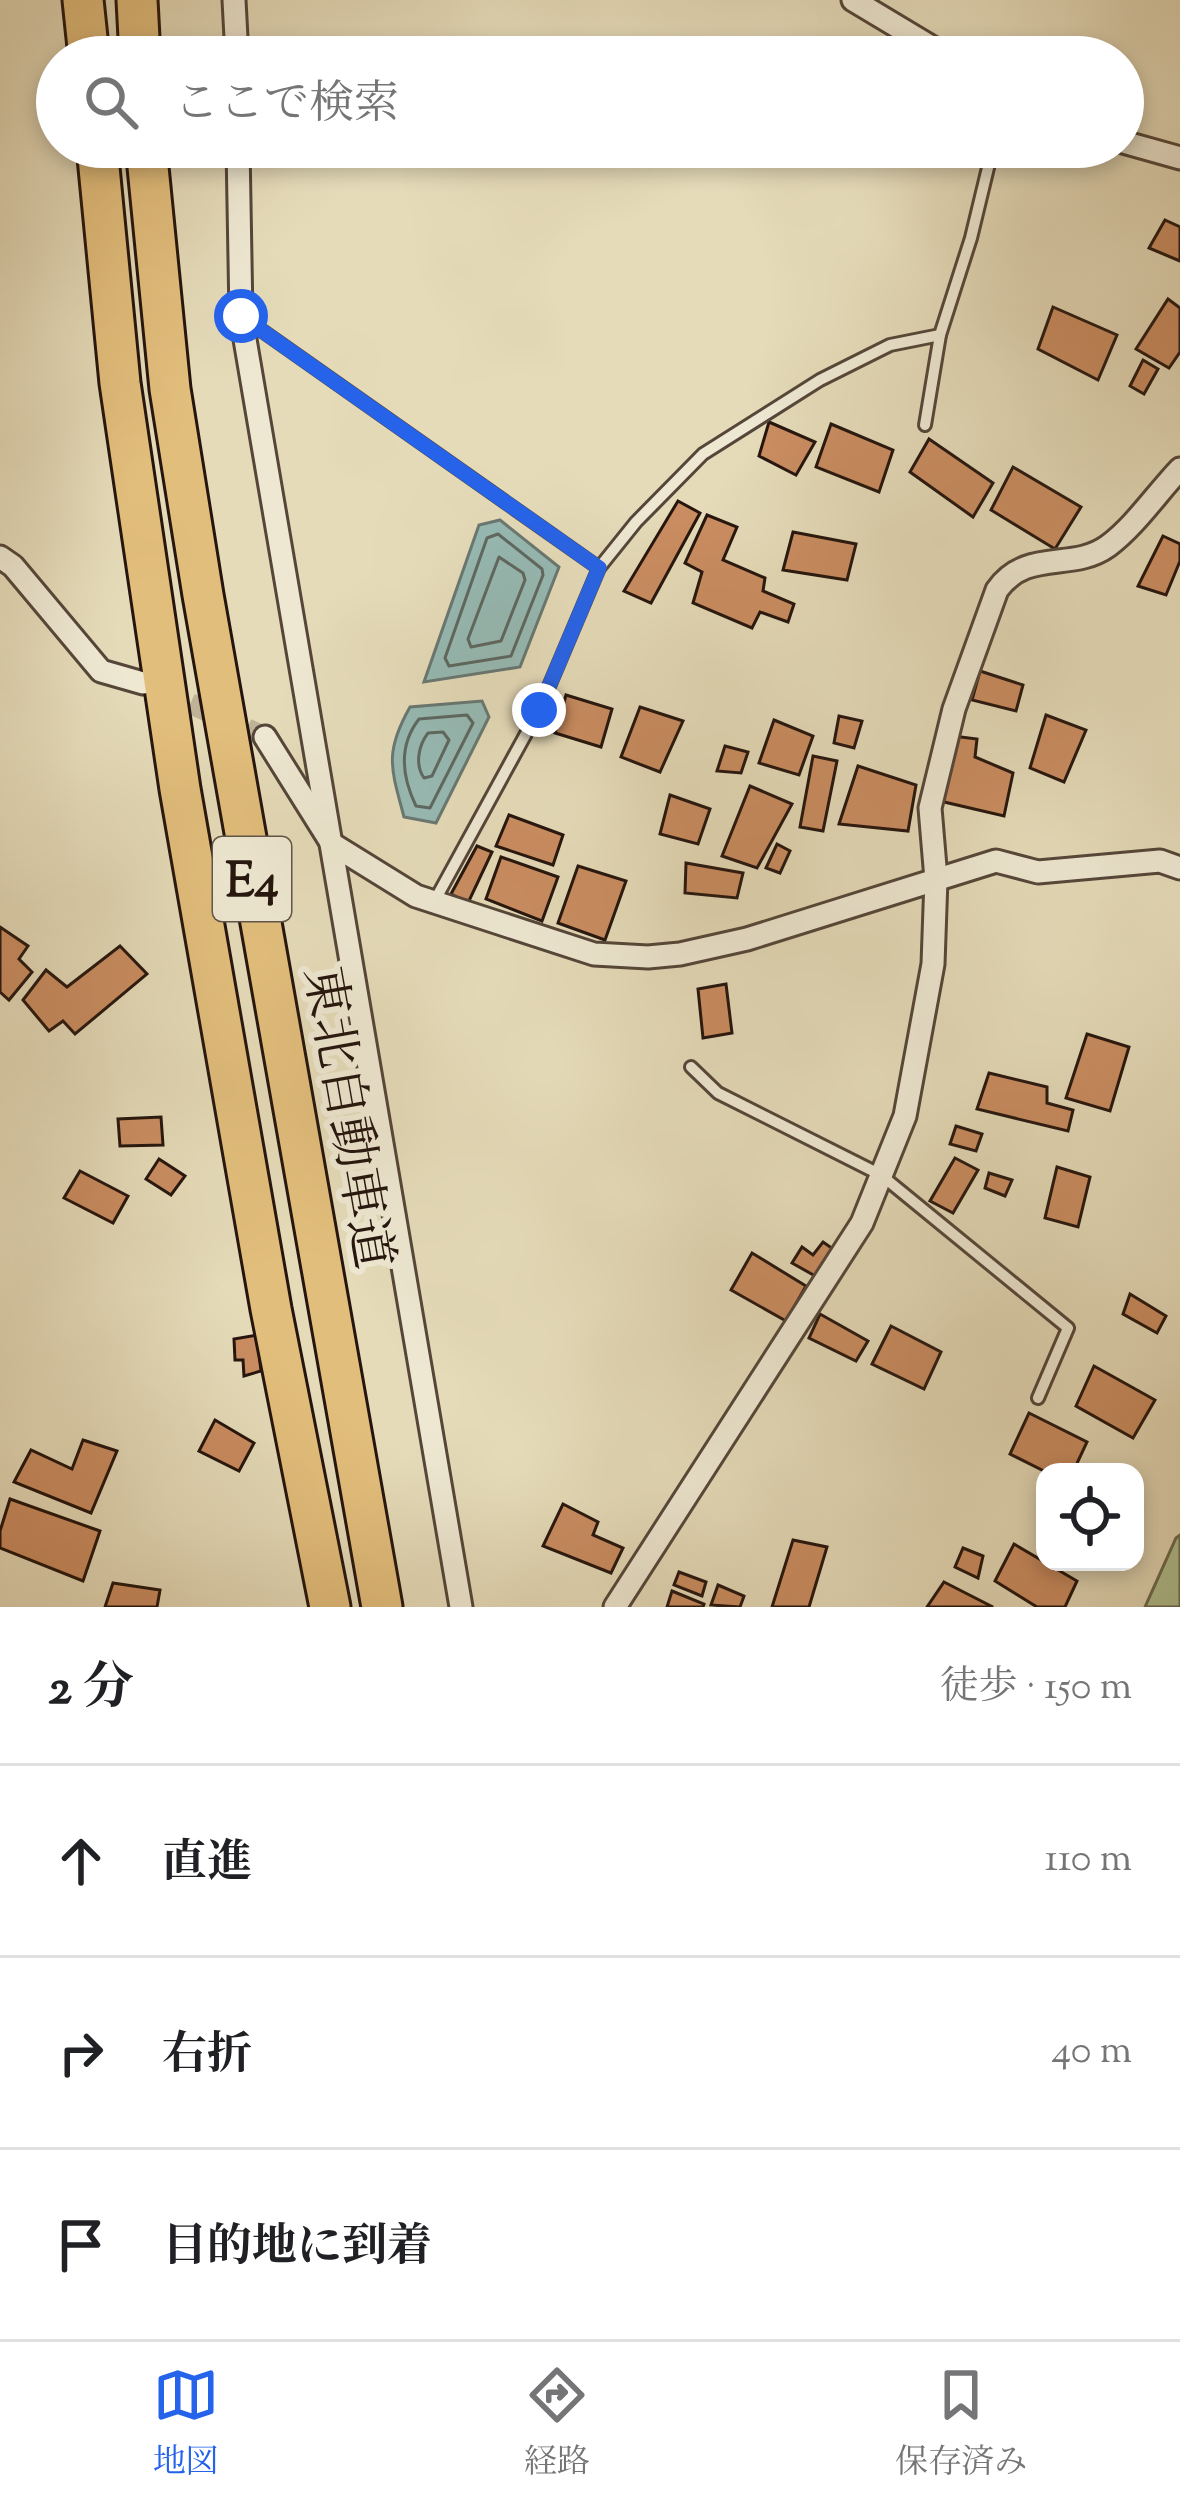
<!DOCTYPE html>
<html lang="ja">
<head>
<meta charset="utf-8">
<style>
	body { margin:0; font-family:"Sorts Mill Goudy","Noto Serif JP",serif; background:#f6f6f6; color:#202124 }
	.controls { position:absolute; right:36px; bottom:36px; display:grid; overflow:hidden; border-radius:24px; box-shadow:0 6px 18px #0003 }
	.controls button { width:108px; height:108px; display:grid; place-items:center; padding:0; border:0; border-bottom:3px solid #e0e0e0; background:#fff; color:#202124; font:60px sans-serif }
	.stop { position:absolute; width:36px; height:36px; margin:-27px; border:9px solid #2563eb; border-radius:50%; background:#fff }
	.stop.end { background:#2563eb; border-color:#fff; box-shadow:0 3px 12px #0008 }
	.list { margin:0; padding:0; list-style:none }
	h2 { display:flex; justify-content:space-between; align-items:center; height:156px; margin:0; padding:0 48px; font-size:51px }
	h2 small { font-size:39px; font-weight:400; color:#757577 }
	.list li { display:grid; grid-template-columns:78px 1fr auto; gap:36px; align-items:center; box-sizing:border-box; height:192px; padding:0 48px; border-top:3px solid #e0e0e0 }
	.list b { display:block; font-size:45px; white-space:nowrap }
	.list em { font-size:39px; font-style:normal; color:#757577 }
	.icon { flex:none; width:66px; height:66px; fill:none; stroke:currentColor; stroke-width:2; stroke-linecap:round; stroke-linejoin:round }
	.map { position:relative; flex:none; width:1180px; height:1607px; overflow:hidden }
	.search { position:absolute; background:#fff; box-shadow:0 6px 18px #0003; left:36px; right:36px; top:36px; height:132px; display:flex; align-items:center; gap:30px; box-sizing:border-box; padding:0 42px; border-radius:66px; color:#757577; font-size:45px }
	.sheet { height:732px; background:#fff }
	nav { display:flex; justify-content:space-around; align-items:center; box-sizing:border-box; height:168px; border-top:3px solid #e0e0e0; background:#fff; font-size:33px; color:#757577 }
	nav a { display:grid; justify-items:center; gap:6px }
	nav .on { color:#2563eb }
	.map>svg:first-child { display:block }
	.green { fill:#b1c192; stroke:#6b6b50; stroke-width:3 }
	.water { fill:#96bab4; stroke:#697872; stroke-width:3 }
	.lines { fill:none; stroke-linecap:round; stroke-linejoin:round }
	.shore { stroke:#5e6861; stroke-width:3 }
	.building { fill:#ca8d61; stroke:#25150e; stroke-width:3 }
	.street-tunnel { stroke:#bfb397; stroke-width:21; stroke-dasharray:21 10; stroke-linecap:butt }
	.lane-casing { stroke:#554639; stroke-width:16 }
	.street-casing { stroke:#554639; stroke-width:27 }
	.highway-casing { stroke:#25150e; stroke-width:45 }
	.lane { stroke:#eee8d2; stroke-width:10 }
	.street { stroke:#eee8d2; stroke-width:21 }
	.highway { stroke:#e2be7c; stroke-width:39 }
	.route { stroke:#2563eb; stroke-width:15 }
	.labels { text-anchor:middle; stroke-width:12; stroke-linejoin:round; paint-order:stroke }
	.shield { fill:#eee8d2; stroke:#615449; stroke-width:3 }
	.shield-label { font-size:48px; font-weight:bold; fill:#25150e }
	.street-label { font-size:51px; fill:#25150e; stroke:#eee8d2 }
</style>
</head>
<body>
<div class="map">
<svg width="1180" height="1607" viewBox="0 0 1180 1607">
	<rect width="100%" height="100%" fill="#e5dbb9"/>
	<filter id="stains"><feTurbulence type="fractalNoise" baseFrequency=".00167" numOctaves="4"/><feColorMatrix values="0 0 0 0 .2 0 0 0 0 .09 0 0 0 0 .02 0 0 0 .5 -.17"/></filter>
	<radialGradient id="worn" r=".72"><stop offset=".6" stop-color="#630" stop-opacity="0"/><stop offset="1" stop-color="#630" stop-opacity=".3"/></radialGradient>
	<!-- green -->
	<path class="green" d="M 1180,1535 L 1180,1607 L 1145,1607 L 1176,1538 Z"/>
	<!-- water -->
	<g class="water">
		<path d="M 500,520 L 559,567 L 520,667 L 424,682 L 479,525 Z"/>
		<path d="M 482,701 L 489,717 L 436,823 L 404,817 C 391,768 384,753 410,707 Z"/>
	</g>
	<g class="lines">
		<!-- shore -->
		<g class="shore">
			<path d="M 498,534 L 542,569 L 543,575 L 511,656 L 449,666 L 445,658 L 487,538 Z"/>
			<path d="M 499,557 L 523,573 L 525,580 L 501,641 L 471,647 L 468,639 Z"/>
			<path d="M 467,715 L 473,723 L 430,808 L 416,806 C 402,777 398,746 419,719 Z"/>
			<path d="M 443,732 L 449,740 L 432,776 L 424,778 C 415,765 418,746 428,733 Z"/>
		</g>
	</g>
	<!-- building -->
	<g class="building">
		<path d="M 1165,220 L 1180,227 L 1180,261 L 1149,248 Z"/>
		<path d="M 1168,299 L 1180,308 L 1180,352 L 1169,368 L 1136,349 Z"/>
		<path d="M 1053,307 L 1117,335 L 1098,380 L 1038,349 Z"/>
		<path d="M 1143,360 L 1158,369 L 1144,394 L 1130,386 Z"/>
		<path d="M 769,422 L 815,442 L 796,475 L 759,456 Z"/>
		<path d="M 831,424 L 893,450 L 879,492 L 816,467 Z"/>
		<path d="M 929,439 L 993,483 L 973,517 L 910,472 Z"/>
		<path d="M 1013,467 L 1081,507 L 1055,549 L 991,510 Z"/>
		<path d="M 678,501 L 700,513 L 651,603 L 624,591 Z"/>
		<path d="M 707,515 L 737,527 L 723,560 L 765,578 L 763,591 L 794,604 L 788,622 L 760,612 L 752,628 L 693,603 L 702,572 L 685,563 Z"/>
		<path d="M 793,532 L 856,544 L 847,580 L 783,570 Z"/>
		<path d="M 1163,536 L 1180,544 L 1180,561 L 1166,595 L 1138,586 Z"/>
		<path d="M 980,671 L 1023,685 L 1016,711 L 972,700 Z"/>
		<path d="M 566,695 L 612,709 L 601,747 L 555,733 Z"/>
		<path d="M 640,707 L 683,721 L 660,772 L 621,757 Z"/>
		<path d="M 1046,715 L 1086,730 L 1064,782 L 1030,768 Z"/>
		<path d="M 839,716 L 862,721 L 854,748 L 834,743 Z"/>
		<path d="M 774,720 L 813,736 L 799,775 L 759,763 Z"/>
		<path d="M 953,736 L 977,739 L 975,757 L 1013,773 L 1004,816 L 940,801 Z"/>
		<path d="M 725,746 L 748,752 L 741,773 L 717,771 Z"/>
		<path d="M 813,756 L 837,761 L 823,831 L 800,827 Z"/>
		<path d="M 858,766 L 916,785 L 908,831 L 839,824 Z"/>
		<path d="M 750,786 L 792,804 L 757,868 L 722,856 Z"/>
		<path d="M 670,795 L 710,809 L 698,844 L 660,834 Z"/>
		<path d="M 509,815 L 563,835 L 553,865 L 496,846 Z"/>
		<path d="M 777,844 L 790,851 L 780,873 L 766,868 Z"/>
		<path d="M 477,846 L 492,852 L 468,903 L 451,894 Z"/>
		<path d="M 501,857 L 558,877 L 542,921 L 486,899 Z"/>
		<path d="M 686,863 L 743,873 L 737,898 L 685,893 Z"/>
		<path d="M 578,866 L 626,881 L 605,940 L 558,923 Z"/>
		<path d="M 0,927 L 28,946 L 19,959 L 32,972 L 9,1000 L 0,992 Z"/>
		<path d="M 120,946 L 147,974 L 75,1034 L 63,1021 L 49,1031 L 23,1000 L 46,970 L 67,987 Z"/>
		<path d="M 726,984 L 732,1033 L 703,1038 L 698,989 Z"/>
		<path d="M 1087,1034 L 1129,1047 L 1110,1111 L 1066,1098 Z"/>
		<path d="M 989,1073 L 1047,1087 L 1047,1103 L 1073,1110 L 1068,1131 L 977,1109 Z"/>
		<path d="M 161,1117 L 163,1145 L 120,1146 L 118,1119 Z"/>
		<path d="M 956,1126 L 982,1134 L 976,1151 L 950,1144 Z"/>
		<path d="M 955,1158 L 978,1170 L 953,1213 L 930,1201 Z"/>
		<path d="M 159,1159 L 185,1176 L 171,1195 L 146,1179 Z"/>
		<path d="M 1057,1167 L 1090,1177 L 1078,1227 L 1045,1218 Z"/>
		<path d="M 80,1171 L 128,1196 L 113,1223 L 64,1198 Z"/>
		<path d="M 989,1173 L 1012,1180 L 1005,1196 L 985,1188 Z"/>
		<path d="M 823,1242 L 836,1251 L 817,1277 L 792,1263 L 802,1247 L 813,1255 Z"/>
		<path d="M 752,1253 L 806,1286 L 786,1321 L 731,1290 Z"/>
		<path d="M 1130,1294 L 1166,1316 L 1157,1333 L 1123,1314 Z"/>
		<path d="M 820,1314 L 868,1341 L 856,1361 L 809,1338 Z"/>
		<path d="M 891,1326 L 941,1352 L 924,1389 L 872,1364 Z"/>
		<path d="M 257,1335 L 261,1371 L 244,1376 L 243,1360 L 235,1360 L 234,1339 Z"/>
		<path d="M 1094,1366 L 1155,1400 L 1133,1438 L 1076,1406 Z"/>
		<path d="M 1029,1413 L 1087,1442 L 1073,1472 L 1046,1472 L 1010,1454 Z"/>
		<path d="M 215,1420 L 254,1443 L 239,1471 L 199,1451 Z"/>
		<path d="M 83,1440 L 117,1451 L 91,1513 L 14,1482 L 31,1450 L 72,1469 Z"/>
		<path d="M 10,1499 L 100,1531 L 83,1581 L 0,1548 L 0,1531 Z"/>
		<path d="M 563,1504 L 598,1522 L 593,1535 L 623,1548 L 611,1573 L 543,1546 Z"/>
		<path d="M 793,1540 L 827,1547 L 809,1607 L 772,1607 Z"/>
		<path d="M 1014,1544 L 1077,1581 L 1065,1607 L 1037,1607 L 995,1581 Z"/>
		<path d="M 963,1548 L 983,1556 L 978,1578 L 955,1567 Z"/>
		<path d="M 679,1572 L 706,1582 L 702,1596 L 674,1585 Z"/>
		<path d="M 944,1582 L 993,1607 L 927,1607 Z"/>
		<path d="M 113,1583 L 160,1590 L 157,1607 L 105,1607 Z"/>
		<path d="M 718,1585 L 744,1596 L 740,1607 L 711,1605 Z"/>
		<path d="M 672,1591 L 704,1604 L 703,1607 L 667,1607 Z"/>
	</g>
	<g class="lines">
		<!-- street-tunnel -->
		<path class="street-tunnel" d="M 162,691 L 265,737"/>
		<defs>
			<g id="lane">
				<path d="M 244,318 L 599,568"/>
				<path d="M 925,425 L 940,335"/>
				<path d="M 434,902 L 539,710 L 599,568 L 636,522 L 703,454 L 820,380 L 890,345 L 940,335 L 971,238 L 993,147"/>
				<path d="M 691,1067 L 718,1093 L 881,1175 L 1068,1328 L 1038,1398"/>
			</g>
			<g id="street">
				<path d="M 234,0 L 237,57"/>
				<path d="M 853,0 L 948,57"/>
				<path d="M 1123,142 L 1180,158"/>
				<path d="M 238,147 L 241,316 L 461,1607"/>
				<path d="M 0,557 L 13,566 L 101,671 L 143,683"/>
				<path d="M 265,737 L 332,844 L 416,896 L 594,954 L 648,957 L 680,954 L 747,939 L 996,861 L 1038,872 L 1160,861 L 1180,868"/>
				<path d="M 615,1607 L 862,1223 L 905,1116 L 933,964 L 936,879 L 930,808 L 954,709 L 997,590 C 1027,548 1072,572 1108,546 C 1135,526 1157,493 1180,469"/>
			</g>
			<g id="highway">
				<path d="M 83,0 L 89,57"/>
				<path d="M 137,0 L 140,57"/>
				<path d="M 97,147 L 120,383 L 180,789 L 271,1309 L 330,1607"/>
				<path d="M 146,147 L 170,389 L 203,595 L 382,1607"/>
			</g>
		</defs>
		<!-- lane casing -->
		<use href="#lane" class="lane-casing"/>
		<!-- street casing -->
		<use href="#street" class="street-casing"/>
		<!-- highway casing -->
		<use href="#highway" class="highway-casing"/>
		<!-- lane -->
		<use href="#lane" class="lane"/>
		<!-- street -->
		<use href="#street" class="street"/>
		<!-- highway -->
		<use href="#highway" class="highway"/>
	</g>
	<g class="lines">
		<!-- route -->
		<path class="route" d="M 241,316 L 599,568 L 539,710"/>
	</g>
	<g class="labels">
		<!-- shield labels -->
		<rect class="shield" x="213" y="837" width="78" height="84" rx="9"/>
		<g class="shield-label">
			<text x="252" y="896">E4</text>
		</g>
		<!-- street labels -->
		<g class="street-label">
			<text transform="translate(350 1117) rotate(80)" y="18">東北自動車道</text>
		</g>
	</g>
	<rect width="100%" height="100%" filter="url(#stains)"/>
	<rect width="100%" height="100%" fill="url(#worn)"/>
</svg>
<div class="controls">
<button><svg class="icon" aria-label="locate" viewBox="0 0 24 24"><circle cx="12" cy="12" r="6"/><path d="M12 2v4M12 18v4M2 12h4M18 12h4"/></svg></button>
</div>
<div class="stop" style="left:241px;top:316px"></div>
<div class="stop end" style="left:539px;top:710px"></div>
<div class="search"><svg class="icon" aria-label="search" viewBox="0 0 24 24"><circle cx="10" cy="10" r="6"/><path d="M15 15l6 6"/></svg>ここで検索</div>
</div>
<section class="sheet">
<h2>2 分<small>徒歩 · 150 m</small></h2>
<ul class="list">
<li><svg class="icon" aria-label="ahead" viewBox="0 0 24 24"><path d="M12 20V5M6 11l6-6 6 6"/></svg><div><b>直進</b></div><em>110 m</em></li>
<li><svg class="icon" aria-label="right" viewBox="0 0 24 24"><path d="M7 20v-9h11M14 6l5 5-5 5"/></svg><div><b>右折</b></div><em>40 m</em></li>
<li><svg class="icon" aria-label="arrive" viewBox="0 0 24 24"><path d="M6 21V4h12l-3 4 3 4H6"/></svg><div><b>目的地に到着</b></div></li>
</ul>
</section>
<nav>
<a class="on"><svg class="icon" aria-label="map" viewBox="0 0 24 24"><path d="M3 6l6-2 6 2 6-2v14l-6 2-6-2-6 2zM9 4v14M15 6v14"/></svg>地図</a>
<a><svg class="icon" aria-label="directions" viewBox="0 0 24 24"><path d="M12 3l9 9-9 9-9-9zM9 14v-3h6M13 9l2 2-2 2"/></svg>経路</a>
<a><svg class="icon" aria-label="saved" viewBox="0 0 24 24"><path d="M7 4h10v16l-5-4-5 4z"/></svg>保存済み</a>
</nav>
</body>
</html>
